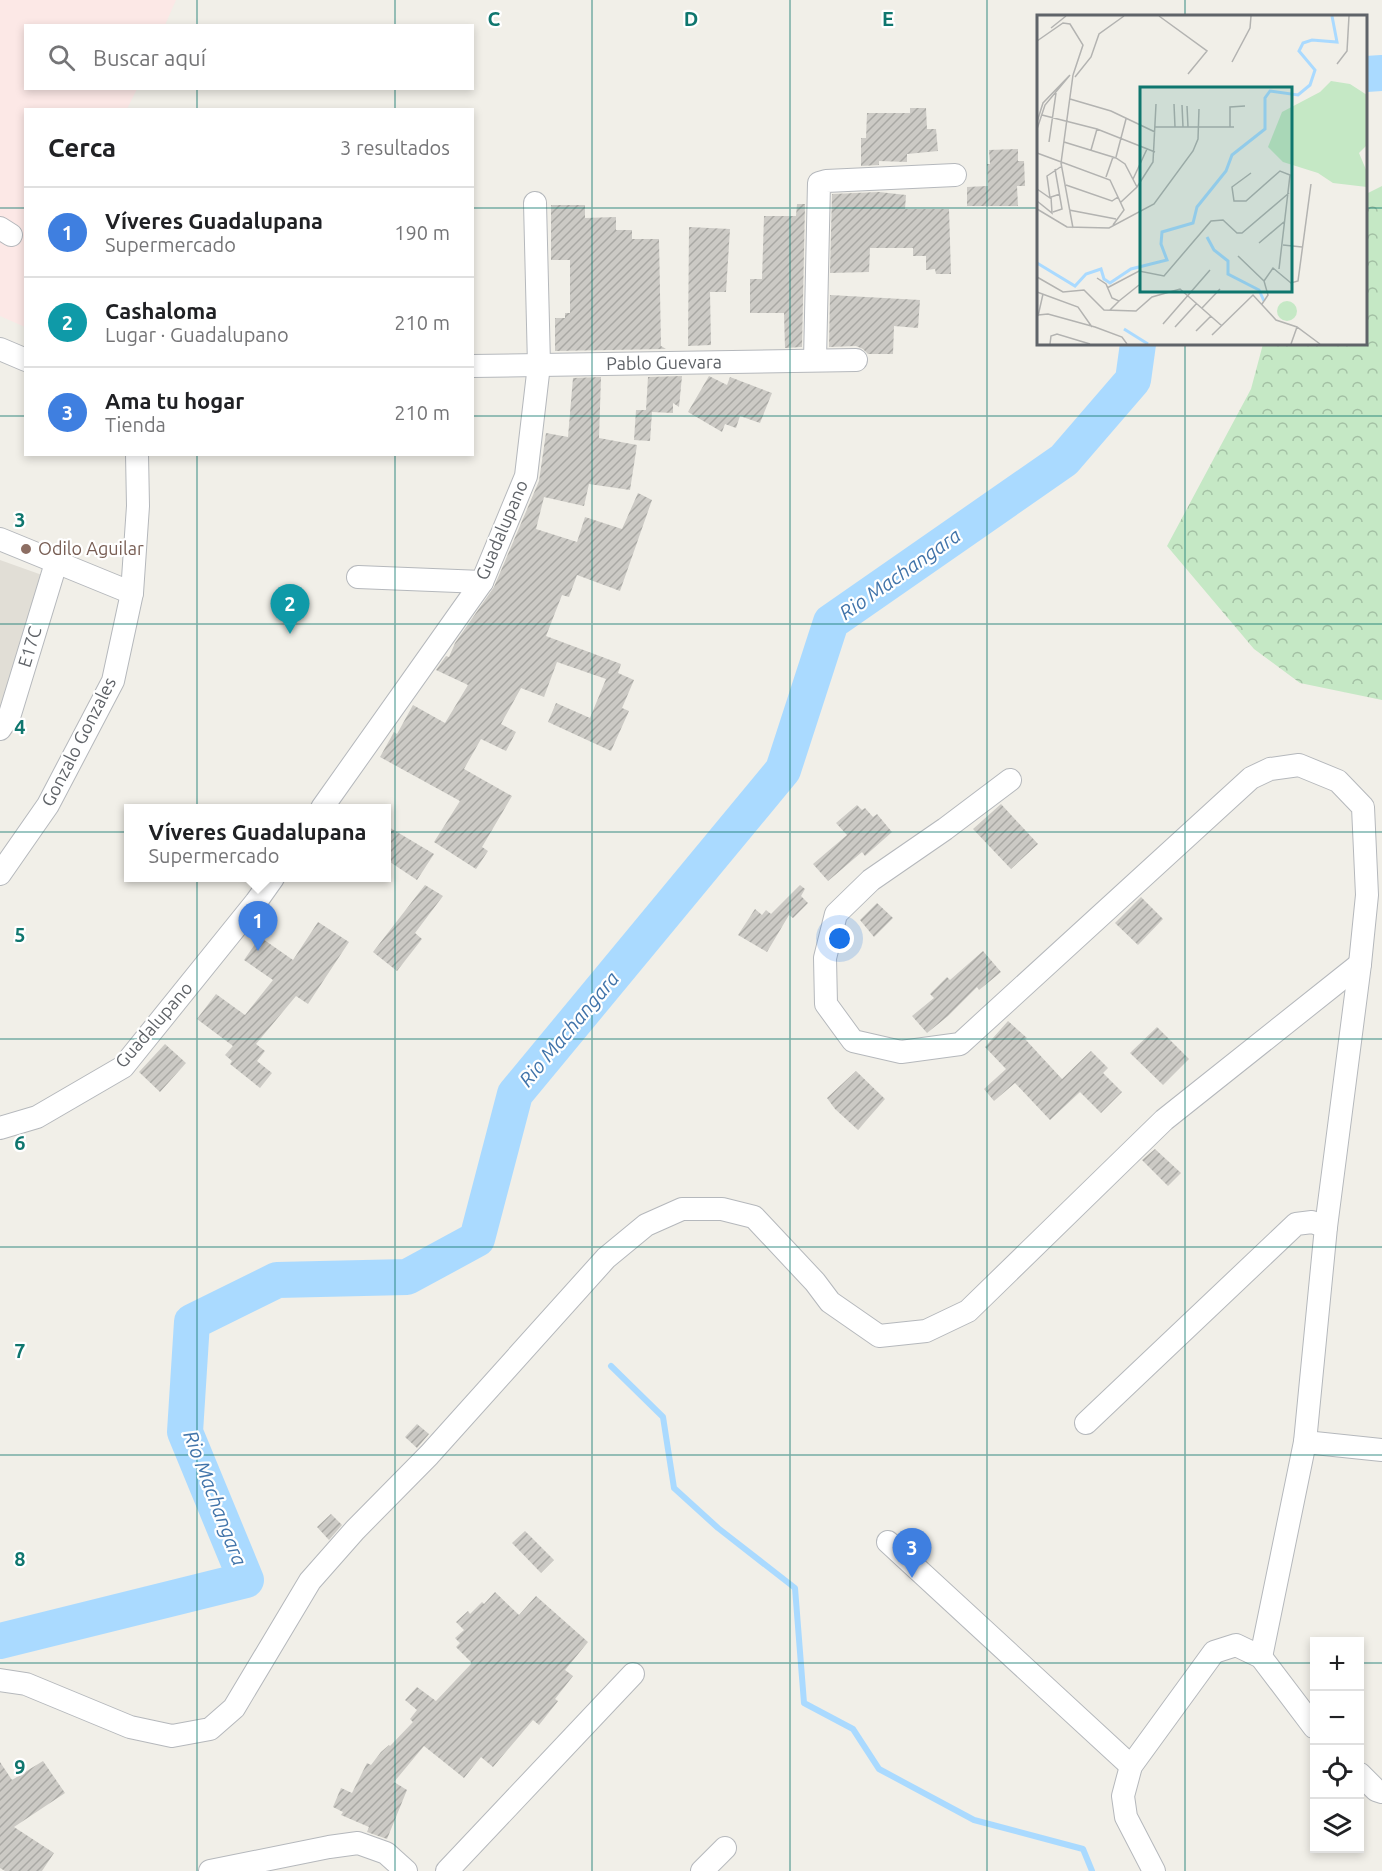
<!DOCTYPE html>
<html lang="es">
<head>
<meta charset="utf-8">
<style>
	body { margin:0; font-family:Ubuntu,sans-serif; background:#f2f2f2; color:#202124 }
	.controls { position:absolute; right:18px; bottom:18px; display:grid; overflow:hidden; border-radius:0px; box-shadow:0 3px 9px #0003 }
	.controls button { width:54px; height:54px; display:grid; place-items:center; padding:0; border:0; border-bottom:2px solid #e0e0e0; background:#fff; color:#202124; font:30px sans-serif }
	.you { position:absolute; left:840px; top:939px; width:21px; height:21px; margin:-15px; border:4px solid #fff; border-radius:50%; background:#1a73e8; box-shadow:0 0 0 9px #1a73e833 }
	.badge { display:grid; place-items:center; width:39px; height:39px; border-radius:50%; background:#ea4335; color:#fff; font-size:20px; font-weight:700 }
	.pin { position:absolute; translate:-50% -50px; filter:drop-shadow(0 2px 3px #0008) }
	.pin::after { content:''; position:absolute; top:32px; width:21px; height:18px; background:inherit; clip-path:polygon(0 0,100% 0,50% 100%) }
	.popup { position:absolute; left:124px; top:804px; width:267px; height:78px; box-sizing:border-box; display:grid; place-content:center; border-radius:0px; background:#fff; filter:drop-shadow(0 2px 4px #0005); font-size:20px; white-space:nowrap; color:#757577 }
	.popup b { font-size:22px; color:#202124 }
	.popup::after { content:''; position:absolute; left:50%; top:100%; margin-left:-12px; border:12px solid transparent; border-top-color:#fff }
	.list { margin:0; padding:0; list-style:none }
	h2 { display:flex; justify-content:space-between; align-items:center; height:78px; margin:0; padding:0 24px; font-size:26px }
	h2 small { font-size:20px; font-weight:400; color:#757577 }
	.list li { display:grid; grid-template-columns:39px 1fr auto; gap:18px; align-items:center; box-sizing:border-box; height:90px; padding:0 24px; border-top:2px solid #e0e0e0 }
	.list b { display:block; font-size:22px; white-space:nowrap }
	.list p { margin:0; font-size:20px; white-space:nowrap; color:#757577 }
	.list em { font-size:20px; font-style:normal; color:#757577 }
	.icon { flex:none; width:33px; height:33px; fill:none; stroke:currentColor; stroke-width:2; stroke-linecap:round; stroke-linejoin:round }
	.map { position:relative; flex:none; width:1382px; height:1871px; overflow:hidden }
	.search { position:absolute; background:#fff; box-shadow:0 3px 9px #0003; left:24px; top:24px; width:450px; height:66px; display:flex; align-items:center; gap:15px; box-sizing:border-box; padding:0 21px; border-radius:0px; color:#757577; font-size:22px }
	.panel { position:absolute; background:#fff; box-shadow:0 3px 9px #0003; left:24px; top:108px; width:450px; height:348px; border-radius:0px }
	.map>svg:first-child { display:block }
	.education { fill:#e1ded6 }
	.medical { fill:#fce8e6 }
	.forest { fill:url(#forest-crowns) }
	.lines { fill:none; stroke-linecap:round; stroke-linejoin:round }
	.stream { stroke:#aadaff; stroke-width:6 }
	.river { stroke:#aadaff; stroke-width:36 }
	.building { fill:url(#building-hatch) }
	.minor-casing { stroke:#b5b8bc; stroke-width:24 }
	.minor { stroke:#fff; stroke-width:22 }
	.grid { fill:none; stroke:#0f766e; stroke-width:1.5; stroke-opacity:0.55 }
	.education-dot { fill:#8d6e63; stroke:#fff; stroke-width:2 }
	.labels { text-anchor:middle; stroke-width:4.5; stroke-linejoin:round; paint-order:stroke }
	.street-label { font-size:18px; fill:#5f6368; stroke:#fff }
	.education-label { font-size:18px; fill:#785e54; stroke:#fff; text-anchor:start }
	.water-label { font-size:20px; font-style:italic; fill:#4174aa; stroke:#fff }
	.inset-river { fill:none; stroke:#aadaff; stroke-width:3 }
	.inset-road { fill:none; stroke:#b3b3b1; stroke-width:1.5 }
	.view { fill:#0f766e; fill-opacity:0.15; stroke:#0f766e; stroke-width:3 }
	.inset-edge { fill:none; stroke:#5f6368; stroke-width:3 }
	.grid-label { font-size:20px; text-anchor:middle; font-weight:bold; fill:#0f766e; stroke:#fff; stroke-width:4.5; stroke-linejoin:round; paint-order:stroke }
</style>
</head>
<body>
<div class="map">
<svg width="1382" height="1871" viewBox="0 0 1382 1871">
	<defs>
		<pattern id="forest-crowns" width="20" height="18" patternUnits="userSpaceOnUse" patternTransform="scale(1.5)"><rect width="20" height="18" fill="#c5e8c5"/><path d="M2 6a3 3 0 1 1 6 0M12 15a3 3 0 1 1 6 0" fill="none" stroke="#a3c0a4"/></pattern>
		<pattern id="building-hatch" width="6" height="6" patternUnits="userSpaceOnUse" patternTransform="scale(1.5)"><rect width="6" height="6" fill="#cccac5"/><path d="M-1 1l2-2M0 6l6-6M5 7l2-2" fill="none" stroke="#a9a8a4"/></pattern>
	</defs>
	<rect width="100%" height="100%" fill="#f1efe8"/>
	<!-- education -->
	<path class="education" d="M 0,560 L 42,575 L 0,717 Z"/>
	<!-- medical -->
	<path class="medical" d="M 0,0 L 176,0 L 165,25 L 26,26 L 26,88 L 137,89 L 127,109 L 26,110 L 25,327 L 0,316 Z"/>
	<!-- forest -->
	<path class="forest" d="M 1382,186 L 1382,700 L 1300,683 L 1254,649 L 1167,546 L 1251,389 L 1263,344 L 1366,344 L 1366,194 Z"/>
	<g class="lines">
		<!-- stream -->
		<path class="stream" d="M 611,1366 L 663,1417 L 674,1488 L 718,1528 L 795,1588 L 804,1703 L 853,1729 L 879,1769 L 974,1820 L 1083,1849 L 1092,1871"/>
		<!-- river -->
		<g class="river">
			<path d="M 1366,74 L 1382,73"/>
			<path d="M 0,1641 L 246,1580 L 185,1432 L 192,1322 L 277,1280 L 407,1277 L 477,1239 L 515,1094 L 783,770 L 831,622 L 1064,460 L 1133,380 L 1138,344"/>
		</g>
	</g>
	<!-- building -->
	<g class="building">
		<path d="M 910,108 L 926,108 L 927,129 L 936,129 L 938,151 L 907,154 L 907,162 L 879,161 L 879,165 L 861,166 L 861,138 L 866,138 L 867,113 L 910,113 Z"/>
		<path d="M 1018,149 L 1018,161 L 1024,161 L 1025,186 L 1017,186 L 1018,206 L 967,206 L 967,187 L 988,186 L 987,164 L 990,164 L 989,150 Z"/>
		<path d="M 879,192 L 906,195 L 905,209 L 949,209 L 951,274 L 936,274 L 935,269 L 926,270 L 926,256 L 913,256 L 913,248 L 870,248 L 869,272 L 830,273 L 832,194 Z"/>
		<path d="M 797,204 L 805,204 L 802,347 L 785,348 L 784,313 L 750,313 L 750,279 L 762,279 L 764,216 L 796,216 Z"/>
		<path d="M 551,205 L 585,205 L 585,218 L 616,217 L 616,230 L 632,230 L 632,239 L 659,239 L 661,346 L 666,349 L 555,351 L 555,318 L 565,318 L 565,313 L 570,313 L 570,260 L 551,260 Z"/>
		<path d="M 689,227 L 730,229 L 726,292 L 710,292 L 711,345 L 688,346 Z"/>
		<path d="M 830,295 L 920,300 L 918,328 L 894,326 L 893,354 L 868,354 L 863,349 L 856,346 L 829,347 Z"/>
		<path d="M 682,376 L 679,407 L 673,403 L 673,413 L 652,412 L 650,441 L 634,440 L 636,410 L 646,410 L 648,377 Z"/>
		<path d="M 709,376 L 727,385 L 730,377 L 772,393 L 760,423 L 740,416 L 736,428 L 725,424 L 722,432 L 688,412 Z"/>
		<path d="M 601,377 L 599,438 L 637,445 L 630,490 L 589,484 L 584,506 L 544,497 L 536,529 L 577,542 L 585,517 L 622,529 L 638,493 L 652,500 L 620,591 L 577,575 L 569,597 L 562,595 L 546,636 L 621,664 L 618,673 L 634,680 L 622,708 L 629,711 L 611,751 L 548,722 L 556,703 L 590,718 L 606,679 L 557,662 L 544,697 L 521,688 L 501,724 L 516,732 L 506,751 L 481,739 L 464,769 L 512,796 L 482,847 L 488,851 L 476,869 L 434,842 L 460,801 L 380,757 L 394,732 L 397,734 L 413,705 L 445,723 L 468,685 L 436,670 L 446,656 L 449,657 L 455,643 L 494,587 L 539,481 L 546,433 L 568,437 L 573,378 Z"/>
		<path d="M 1001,804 L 1038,844 L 1011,869 L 973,829 Z"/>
		<path d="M 857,805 L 862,810 L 865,808 L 873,817 L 877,814 L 892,832 L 865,856 L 862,852 L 828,881 L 813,864 L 847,835 L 836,823 Z"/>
		<path d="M 387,826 L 434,854 L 417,880 L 387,860 Z"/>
		<path d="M 425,885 L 443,896 L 415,933 L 422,939 L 397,971 L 373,952 Z"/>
		<path d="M 800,885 L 805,889 L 801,896 L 808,903 L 793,918 L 789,915 L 767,952 L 738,935 L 755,909 L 762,915 L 766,910 L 771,914 Z"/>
		<path d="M 1141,897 L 1163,919 L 1138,945 L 1115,923 Z"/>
		<path d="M 877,903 L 893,918 L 874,937 L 860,920 Z"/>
		<path d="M 318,922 L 349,942 L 308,1004 L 296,996 L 256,1044 L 265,1051 L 257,1061 L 272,1073 L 260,1088 L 230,1064 L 232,1061 L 225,1055 L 233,1046 L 197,1019 L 216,994 L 245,1015 L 273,980 L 244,960 L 260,937 L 293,960 Z"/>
		<path d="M 983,951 L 1001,972 L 979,990 L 977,987 L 948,1016 L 927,1033 L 912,1016 L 934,998 L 930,994 L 947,977 L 950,980 Z"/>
		<path d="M 1008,1021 L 1027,1038 L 1025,1039 L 1062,1079 L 1091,1051 L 1108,1068 L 1103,1073 L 1122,1092 L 1101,1113 L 1080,1092 L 1050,1120 L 1015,1083 L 994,1101 L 984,1089 L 1006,1069 L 985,1047 Z"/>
		<path d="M 1157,1027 L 1189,1059 L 1163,1085 L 1130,1053 Z"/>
		<path d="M 165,1044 L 186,1063 L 160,1092 L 139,1072 Z"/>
		<path d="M 856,1071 L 885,1099 L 858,1130 L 835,1109 L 827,1098 Z"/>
		<path d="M 1155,1149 L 1181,1173 L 1168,1186 L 1142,1160 Z"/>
		<path d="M 417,1424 L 429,1434 L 417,1448 L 405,1437 Z"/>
		<path d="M 331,1514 L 342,1525 L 329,1540 L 317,1527 Z"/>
		<path d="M 525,1531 L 554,1560 L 541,1573 L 512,1543 Z"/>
		<path d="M 495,1592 L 519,1615 L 536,1596 L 588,1642 L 565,1670 L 573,1676 L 555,1699 L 558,1701 L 539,1725 L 533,1720 L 493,1767 L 481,1757 L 464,1778 L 424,1746 L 394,1782 L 407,1790 L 387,1839 L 367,1832 L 369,1827 L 341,1815 L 343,1812 L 333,1807 L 341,1788 L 352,1793 L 367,1763 L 371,1765 L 381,1752 L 389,1745 L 390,1746 L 413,1722 L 410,1719 L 417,1710 L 405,1700 L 417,1687 L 436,1701 L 471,1664 L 471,1662 L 456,1647 L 460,1643 L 455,1638 L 464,1630 L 456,1622 L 468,1611 L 470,1614 L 482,1602 L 484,1604 Z"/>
		<path d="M 43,1761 L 65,1793 L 14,1827 L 54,1853 L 42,1871 L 5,1871 L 0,1868 L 0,1762 L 12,1780 Z"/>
	</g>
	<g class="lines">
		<defs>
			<g id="minor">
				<path d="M 0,228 L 11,235"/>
				<path d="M 0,349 L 26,360"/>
				<path d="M 815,360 L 819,183 L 826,181 L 955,175"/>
				<path d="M 472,366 L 856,360"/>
				<path d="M 0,539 L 132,593"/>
				<path d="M 358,577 L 482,582"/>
				<path d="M 0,729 L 10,714 L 56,563"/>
				<path d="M 1010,780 L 945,829 L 871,880 L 836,914 L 825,958 L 826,1004 L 853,1041 L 901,1052 L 960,1044 L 1251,778 L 1270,769 L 1299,765 L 1338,781 L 1363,807 L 1367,895 L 1360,964 L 1326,1227 L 1305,1442 L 1261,1657"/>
				<path d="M 322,808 L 482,582 L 526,476 L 539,365 L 535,203"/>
				<path d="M 0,874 L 48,805 L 113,681 L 132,593 L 138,506 L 137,454"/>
				<path d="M 0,1128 L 37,1117 L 123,1067 L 256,902 L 273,878"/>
				<path d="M 1086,1423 L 1296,1224 L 1312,1222 L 1326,1227"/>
				<path d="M 1305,1442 L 1382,1450"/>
				<path d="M 888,1542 L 1131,1766"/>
				<path d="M 0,1680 L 26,1684 L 130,1727 L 172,1736 L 210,1729 L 234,1708 L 310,1581 L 355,1530 L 429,1455 L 606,1258 L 646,1225 L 682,1209 L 722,1209 L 754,1217 L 815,1282 L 830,1302 L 879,1336 L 926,1331 L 968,1311 L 1164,1120 L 1360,964"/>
				<path d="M 1360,1774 L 1376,1790 L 1382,1792"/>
				<path d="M 210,1871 L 329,1847 L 358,1843 L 386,1853 L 406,1871"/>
				<path d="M 447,1871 L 633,1674"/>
				<path d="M 702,1871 L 725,1848"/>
				<path d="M 1154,1871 L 1126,1817 L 1123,1796 L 1131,1766 L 1214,1652 L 1236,1645 L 1261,1657 L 1314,1727"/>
			</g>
		</defs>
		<!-- minor casing -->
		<use href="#minor" class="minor-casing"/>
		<!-- minor -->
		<use href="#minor" class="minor"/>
	</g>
	<!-- grid -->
	<path class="grid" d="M 197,0 L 197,26M 395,0 L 395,26M 592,0 L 592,1871M 790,0 L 790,1871M 987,0 L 987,1871M 1185,0 L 1185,16M 197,88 L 197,110M 395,88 L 395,110M 0,208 L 26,208M 472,208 L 1038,208M 1366,208 L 1382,208M 1185,344 L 1185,1871M 0,416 L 26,416M 472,416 L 1382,416M 197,454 L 197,1871M 395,454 L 395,1871M 0,624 L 1382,624M 0,832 L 1382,832M 0,1039 L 1382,1039M 0,1247 L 1382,1247M 0,1455 L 1382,1455M 0,1663 L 1314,1663M 1360,1663 L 1382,1663"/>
	<!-- markers -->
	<circle class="education-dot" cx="26" cy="549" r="6"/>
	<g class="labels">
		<!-- street labels -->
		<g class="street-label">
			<text transform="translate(664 363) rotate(-1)" y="6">Pablo Guevara</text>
			<text transform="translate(502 530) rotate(-67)" y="6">Guadalupano</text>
			<text transform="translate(30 647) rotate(-73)" y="6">E17C</text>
			<text transform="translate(79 742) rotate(-63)" y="6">Gonzalo Gonzales</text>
			<text transform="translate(154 1025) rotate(-49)" y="6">Guadalupano</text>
		</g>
		<!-- education labels -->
		<g class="education-label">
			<text x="38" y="555">Odilo Aguilar</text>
		</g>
		<!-- water labels -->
		<g class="water-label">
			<text transform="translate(900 574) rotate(-35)" y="7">Rio Machangara</text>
			<text transform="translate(569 1029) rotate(-50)" y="7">Rio Machangara</text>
			<text transform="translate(215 1498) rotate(69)" y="7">Rio Machangara</text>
		</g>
	</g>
	<!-- overview -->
	<g transform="translate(1037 15)">
		<rect width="330" height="330" fill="#f1efe8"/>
		<path d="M240 296a10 10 0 1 1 20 0a10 10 0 1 1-20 0Z" fill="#c5e8c5"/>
		<path d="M 294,66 L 313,69 L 330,80 L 330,130 L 322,138 L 330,157 L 330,172 L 296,168 L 281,158 L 246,147 L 231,132 L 245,97 L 283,77 Z" fill="#c5e8c5"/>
		<path class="inset-river" d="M 170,222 L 177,235 L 191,246 L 191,259 L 222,275 L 227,286M 0,248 L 38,271 L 49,259 L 64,254 L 67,264 L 73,268 L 94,254 L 130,245 L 124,229 L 125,217 L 156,208 L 160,192 L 189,156 L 195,140 L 228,114 L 228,83 L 233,76 L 261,80 L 273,70 L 278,55 L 262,36 L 266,28 L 275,25 L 300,27 L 295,1M 87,314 L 111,329"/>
		<path class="inset-road" d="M 122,1 L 170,36 L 151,59M 14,13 L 29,1M 0,26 L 26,8 L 33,9 L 46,30 L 36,60M 195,47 L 213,13 L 214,1M 300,49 L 310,36 L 312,1M 38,62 L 54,42 L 62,19 L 87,1M 33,84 L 74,96 L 118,117M 137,89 L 138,112M 145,90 L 146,112M 150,91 L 151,112M 5,100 L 60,114 L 118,137M 0,107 L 6,88 L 32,61M 118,112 L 197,112M 193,112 L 193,92 L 208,91M 0,114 L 8,90 L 33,60M 12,127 L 19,78M 27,127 L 79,143 L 88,149 L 100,172M 54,135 L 60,114M 0,138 L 73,165 L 87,195 L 76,210M 79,142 L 89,104M 214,158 L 195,172 L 197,186 L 209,186 L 243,156 L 253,160 L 242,254M 69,162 L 76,142M 96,164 L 110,134M 29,170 L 75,186 L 81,182M 0,174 L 13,183 L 10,161 L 25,151M 0,186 L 15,198 L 14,182 L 23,179M 84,187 L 100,172 L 116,147 L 119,89M 0,194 L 30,212 L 72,213 L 117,189 L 156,136 L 161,124 L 162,94M 32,195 L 79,204M 16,197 L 25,194 L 18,154M 36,213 L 24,148 L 36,60M 222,228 L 248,206M 246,230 L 265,232M 201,241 L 227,266M 0,262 L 26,277 L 47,275 L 67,295 L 99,296 L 115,282 L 143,274 L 185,311M 60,263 L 69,269 L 75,283 L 82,286 L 73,295M 70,273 L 102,256 L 127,261 L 174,206 L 186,205 L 200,218 L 205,218 L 252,178M 0,277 L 41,292 L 55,312M 82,286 L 102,270M 225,289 L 231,280 L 227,266 L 236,253 L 254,268 L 261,266 L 274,169M 165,293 L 183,274M 1,300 L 11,299 L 58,312 L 85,322 L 90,329M 1,301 L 6,279M 126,309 L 173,255M 138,312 L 160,288M 159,316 L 174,301M 175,320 L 216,280 L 239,305 L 260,312 L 283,329M 13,329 L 14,321 L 20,319 L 53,329M 254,329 L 260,312"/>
		<path class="view" d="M 103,72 L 255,72 L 255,277 L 103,277 Z"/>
		<rect width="330" height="330" class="inset-edge"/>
	</g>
	<g class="grid-label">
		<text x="494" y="26">C</text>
		<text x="691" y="26">D</text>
		<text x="888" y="26">E</text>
		<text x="20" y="527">3</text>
		<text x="20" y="734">4</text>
		<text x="20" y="942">5</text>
		<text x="20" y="1150">6</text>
		<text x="20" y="1358">7</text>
		<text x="20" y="1566">8</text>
		<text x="20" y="1774">9</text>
	</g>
</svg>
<div class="controls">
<button>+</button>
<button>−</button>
<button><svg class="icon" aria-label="locate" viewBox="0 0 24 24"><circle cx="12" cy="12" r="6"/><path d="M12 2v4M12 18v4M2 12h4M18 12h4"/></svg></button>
<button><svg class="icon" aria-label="layers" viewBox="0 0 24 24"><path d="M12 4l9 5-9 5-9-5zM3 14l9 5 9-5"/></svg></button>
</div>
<div class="you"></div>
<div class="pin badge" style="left:258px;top:951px;background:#3f7fe0">1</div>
<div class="popup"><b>Víveres Guadalupana</b>Supermercado</div>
<div class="pin badge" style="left:290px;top:634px;background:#0f9aa8">2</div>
<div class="pin badge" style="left:912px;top:1578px;background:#3f7fe0">3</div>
<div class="search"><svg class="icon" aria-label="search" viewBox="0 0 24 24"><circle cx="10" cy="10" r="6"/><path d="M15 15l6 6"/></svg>Buscar aquí</div>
<section class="panel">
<h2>Cerca<small>3 resultados</small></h2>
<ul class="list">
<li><span class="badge" style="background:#3f7fe0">1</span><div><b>Víveres Guadalupana</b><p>Supermercado</p></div><em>190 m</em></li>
<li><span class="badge" style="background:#0f9aa8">2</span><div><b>Cashaloma</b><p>Lugar · Guadalupano</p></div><em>210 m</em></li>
<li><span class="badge" style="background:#3f7fe0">3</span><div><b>Ama tu hogar</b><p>Tienda</p></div><em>210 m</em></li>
</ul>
</section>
</div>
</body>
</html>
